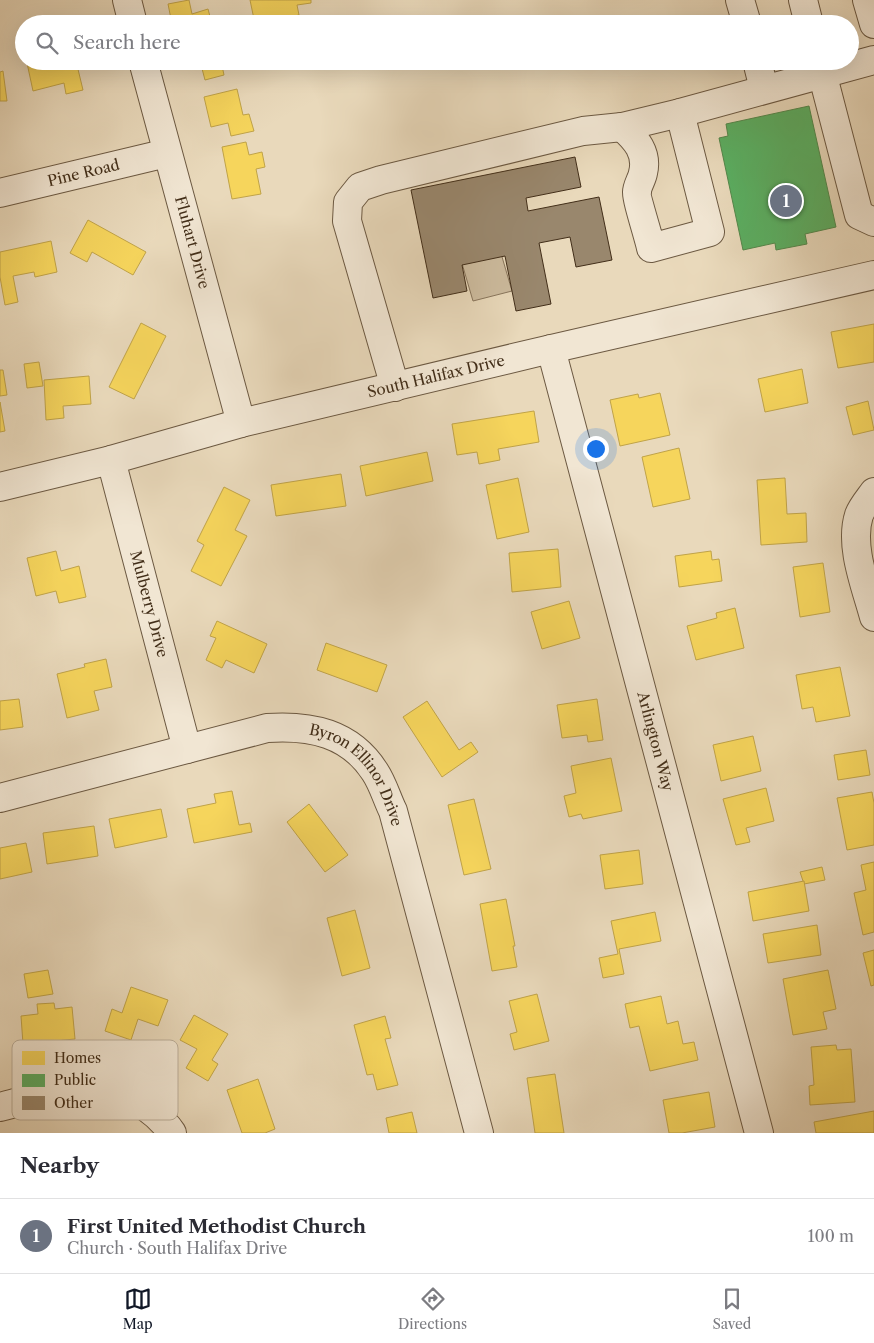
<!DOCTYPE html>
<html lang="en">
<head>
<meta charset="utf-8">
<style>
	body { margin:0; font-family:"Libre Caslon Text",serif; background:#f7f7f7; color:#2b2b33 }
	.you { position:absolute; left:595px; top:448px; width:18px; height:18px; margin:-12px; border:4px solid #fff; border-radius:50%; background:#1a73e8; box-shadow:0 0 0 8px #1a73e833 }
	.badge { display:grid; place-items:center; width:32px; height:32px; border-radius:50%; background:#111827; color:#fff; font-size:16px; font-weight:700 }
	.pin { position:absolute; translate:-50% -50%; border:2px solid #fff; box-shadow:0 1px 5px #0006 }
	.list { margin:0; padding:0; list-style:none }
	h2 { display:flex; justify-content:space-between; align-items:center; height:65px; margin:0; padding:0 20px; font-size:21px }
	h2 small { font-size:16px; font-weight:400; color:#7c7c81 }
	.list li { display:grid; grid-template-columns:32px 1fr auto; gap:15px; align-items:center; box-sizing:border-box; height:75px; padding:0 20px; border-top:1px solid #e1e1e2 }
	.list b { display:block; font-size:19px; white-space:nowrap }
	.list p { margin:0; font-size:16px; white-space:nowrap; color:#7c7c81 }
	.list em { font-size:16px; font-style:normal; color:#7c7c81 }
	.icon { flex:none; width:28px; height:28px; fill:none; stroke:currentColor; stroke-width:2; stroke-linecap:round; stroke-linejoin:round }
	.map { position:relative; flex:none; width:874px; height:1133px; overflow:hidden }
	.search { position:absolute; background:#fff; box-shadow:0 5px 20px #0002; left:15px; right:15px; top:15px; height:55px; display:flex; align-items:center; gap:12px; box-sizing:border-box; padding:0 18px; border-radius:28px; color:#7c7c81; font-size:19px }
	.sheet { height:140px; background:#fff }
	nav { display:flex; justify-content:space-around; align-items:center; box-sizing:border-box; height:70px; border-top:1px solid #e1e1e2; background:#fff; font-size:14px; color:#7c7c81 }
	nav a { display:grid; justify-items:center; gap:2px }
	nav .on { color:#111827 }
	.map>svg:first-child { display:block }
	.green { fill:#cdbc9f; stroke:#88755c }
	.homes { fill:#f6d55c; stroke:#c0a348 }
	.public { fill:#5aae61; stroke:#53884b }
	.building { fill:#99876d; stroke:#422e19 }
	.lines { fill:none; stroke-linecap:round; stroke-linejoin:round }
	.minor-casing { stroke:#6c5942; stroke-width:30 }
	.minor { stroke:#f1e6d3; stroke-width:28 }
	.labels { text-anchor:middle; stroke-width:5; stroke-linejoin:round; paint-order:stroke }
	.street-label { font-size:15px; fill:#422e19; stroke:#f1e6d3 }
	.key { fill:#f1e6d3; stroke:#bcaf9b; stroke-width:1 }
	.key-label { font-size:14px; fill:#422e19 }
</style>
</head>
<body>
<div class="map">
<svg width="874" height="1133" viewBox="0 0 874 1133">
	<rect width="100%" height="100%" fill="#e9d9bb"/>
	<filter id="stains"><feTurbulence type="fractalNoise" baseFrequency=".004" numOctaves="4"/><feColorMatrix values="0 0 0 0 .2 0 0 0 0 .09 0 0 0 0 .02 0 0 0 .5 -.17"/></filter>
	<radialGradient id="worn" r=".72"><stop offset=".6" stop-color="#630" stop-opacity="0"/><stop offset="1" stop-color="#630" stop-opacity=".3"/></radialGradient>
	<!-- green -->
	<path class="green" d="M 500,250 L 512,291 L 473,301 L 461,260 Z"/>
	<!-- homes -->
	<g class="homes">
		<path d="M 189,0 L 192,14 L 208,9 L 212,24 L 172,24 L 168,4 Z"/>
		<path d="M 250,0 L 311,0 L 311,3 L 297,5 L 299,15 L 255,24 Z"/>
		<path d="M 32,61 L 76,61 L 83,90 L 66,94 L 64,83 L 33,91 L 27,63 Z"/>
		<path d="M 200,61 L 221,61 L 224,75 L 205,80 Z"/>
		<path d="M 3,71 L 7,101 L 0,101 L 0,72 Z"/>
		<path d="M 237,89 L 243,115 L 249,114 L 254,131 L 231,136 L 228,123 L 211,127 L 204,97 Z"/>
		<path d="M 246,142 L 249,155 L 262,152 L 265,167 L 256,169 L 261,194 L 232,199 L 222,147 Z"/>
		<path d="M 88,220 L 146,252 L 133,275 L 92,252 L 87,262 L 70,253 Z"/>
		<path d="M 51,241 L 57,272 L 35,277 L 34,272 L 13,276 L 18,302 L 5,305 L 0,277 L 0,252 Z"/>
		<path d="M 141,323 L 166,336 L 134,399 L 109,387 Z"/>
		<path d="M 874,324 L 874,362 L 838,368 L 831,332 Z"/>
		<path d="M 39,362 L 43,386 L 27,388 L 24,364 Z"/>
		<path d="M 802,369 L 808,403 L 765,412 L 758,379 Z"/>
		<path d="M 0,370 L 3,370 L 7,395 L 0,396 Z"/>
		<path d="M 89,376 L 91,404 L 63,406 L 64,418 L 46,420 L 44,380 Z"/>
		<path d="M 660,393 L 670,435 L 620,446 L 610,400 L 638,394 L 639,398 Z"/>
		<path d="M 868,401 L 874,430 L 853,435 L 846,407 Z"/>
		<path d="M 0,402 L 5,431 L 0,432 Z"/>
		<path d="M 534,411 L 539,442 L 498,449 L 500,460 L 479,464 L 477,452 L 457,455 L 452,424 Z"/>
		<path d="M 679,448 L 690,499 L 653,507 L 642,457 Z"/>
		<path d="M 427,452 L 433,481 L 366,496 L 360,466 Z"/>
		<path d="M 341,474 L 346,506 L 276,516 L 271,485 Z"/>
		<path d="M 518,478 L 529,532 L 497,539 L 486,485 Z"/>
		<path d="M 785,478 L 787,514 L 806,513 L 807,542 L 761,545 L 757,480 Z"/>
		<path d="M 224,487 L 250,500 L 235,530 L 247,536 L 221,586 L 191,571 L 204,545 L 197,541 Z"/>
		<path d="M 558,549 L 561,587 L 512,592 L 509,553 Z"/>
		<path d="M 56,551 L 61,571 L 79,566 L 86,597 L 59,603 L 56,591 L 36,596 L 27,558 Z"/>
		<path d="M 711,551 L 712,560 L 719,559 L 722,581 L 679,587 L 675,556 Z"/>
		<path d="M 823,563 L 830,612 L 800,617 L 793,567 Z"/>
		<path d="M 569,601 L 580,638 L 542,649 L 531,612 Z"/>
		<path d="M 735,608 L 744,648 L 696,660 L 687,626 L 717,618 L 716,613 Z"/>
		<path d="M 217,621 L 267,644 L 254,673 L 226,660 L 222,668 L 206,660 L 216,638 L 210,636 Z"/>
		<path d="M 326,643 L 387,665 L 377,692 L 317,670 Z"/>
		<path d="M 106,659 L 112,687 L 94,691 L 99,710 L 67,718 L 57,674 L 85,667 L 84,664 Z"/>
		<path d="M 840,667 L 850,716 L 816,722 L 813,707 L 802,709 L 796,675 Z"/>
		<path d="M 19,699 L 23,727 L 0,730 L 0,701 Z"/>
		<path d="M 597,699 L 603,740 L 588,742 L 587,735 L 562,738 L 557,705 Z"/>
		<path d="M 427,701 L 459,750 L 471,742 L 478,752 L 442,777 L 403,717 Z"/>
		<path d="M 753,736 L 761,771 L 721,781 L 713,745 Z"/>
		<path d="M 866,750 L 870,775 L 838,780 L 834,755 Z"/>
		<path d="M 611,758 L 622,811 L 583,819 L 581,814 L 569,817 L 564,796 L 576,793 L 571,766 Z"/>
		<path d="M 766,788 L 774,821 L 746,828 L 750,842 L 736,845 L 723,799 Z"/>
		<path d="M 232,791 L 239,825 L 250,823 L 252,832 L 194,843 L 187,809 L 216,803 L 214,794 Z"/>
		<path d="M 872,792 L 874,803 L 874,845 L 847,850 L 837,798 Z"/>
		<path d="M 474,799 L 491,869 L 464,875 L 448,805 Z"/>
		<path d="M 309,804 L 348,855 L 325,872 L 287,822 Z"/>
		<path d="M 161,809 L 167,837 L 115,848 L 109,819 Z"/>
		<path d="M 94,826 L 98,856 L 47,864 L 43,833 Z"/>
		<path d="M 26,843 L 32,872 L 0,879 L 0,848 Z"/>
		<path d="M 639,850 L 643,884 L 605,889 L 600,855 Z"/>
		<path d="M 874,862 L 874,932 L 863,935 L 854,893 L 866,890 L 861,865 Z"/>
		<path d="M 822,867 L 825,880 L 804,884 L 800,872 Z"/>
		<path d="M 804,881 L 809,911 L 753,921 L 748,892 Z"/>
		<path d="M 506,899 L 515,946 L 513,946 L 517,967 L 492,971 L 480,904 Z"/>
		<path d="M 355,910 L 370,968 L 342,976 L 327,918 Z"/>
		<path d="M 655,912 L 661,941 L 619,949 L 624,974 L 603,978 L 599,958 L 618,954 L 611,921 Z"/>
		<path d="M 817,925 L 821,955 L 768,963 L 763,934 Z"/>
		<path d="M 874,950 L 874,985 L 871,986 L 863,953 Z"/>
		<path d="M 48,970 L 53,994 L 28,998 L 24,974 Z"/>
		<path d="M 828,970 L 836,1009 L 823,1012 L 827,1029 L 793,1035 L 783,979 Z"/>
		<path d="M 131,987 L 168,1000 L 158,1026 L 138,1019 L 131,1040 L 105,1031 L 112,1009 L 122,1013 Z"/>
		<path d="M 537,994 L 549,1041 L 514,1050 L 510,1034 L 517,1032 L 509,1001 Z"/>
		<path d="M 661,996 L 667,1024 L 678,1021 L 683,1044 L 694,1042 L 698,1060 L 650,1071 L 639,1026 L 630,1028 L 625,1004 Z"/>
		<path d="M 54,1003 L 55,1009 L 72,1007 L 75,1039 L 23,1044 L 21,1016 L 38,1014 L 37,1004 Z"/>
		<path d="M 194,1015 L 228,1034 L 212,1060 L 218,1064 L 208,1081 L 186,1068 L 197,1049 L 180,1040 Z"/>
		<path d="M 385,1016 L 391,1038 L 385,1039 L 398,1085 L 377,1090 L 373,1074 L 367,1075 L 354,1025 Z"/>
		<path d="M 836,1045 L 837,1050 L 851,1049 L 855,1102 L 810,1105 L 809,1086 L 814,1085 L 811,1047 Z"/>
		<path d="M 555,1074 L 564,1133 L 535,1133 L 527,1078 Z"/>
		<path d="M 258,1079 L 275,1129 L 265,1133 L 242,1133 L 227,1090 Z"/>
		<path d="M 709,1092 L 715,1127 L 682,1133 L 669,1133 L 663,1100 Z"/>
		<path d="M 874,1111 L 874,1133 L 816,1133 L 814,1122 Z"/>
		<path d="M 412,1112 L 417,1133 L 389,1133 L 386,1118 Z"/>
	</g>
	<!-- public -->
	<path class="public" d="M 809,106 L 836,227 L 805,234 L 807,244 L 776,250 L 775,243 L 743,250 L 719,138 L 728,136 L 726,124 Z"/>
	<!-- building -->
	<path class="building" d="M 575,157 L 581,187 L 526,198 L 528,211 L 599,197 L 612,260 L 576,267 L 570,237 L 539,243 L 551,304 L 516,311 L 505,256 L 462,265 L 467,291 L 433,298 L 411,190 Z"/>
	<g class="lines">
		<defs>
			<g id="minor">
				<path d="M 127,0 L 133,24"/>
				<path d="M 740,0 L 747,24"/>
				<path d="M 803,0 L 809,24"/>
				<path d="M 867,0 L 874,24"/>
				<path id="s1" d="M 143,61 L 241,423"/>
				<path d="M 757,61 L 764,89"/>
				<path d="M 819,61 L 859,215 L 874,222"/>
				<path d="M 622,127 C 636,139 648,153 643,173 C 642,179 637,186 637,192 C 636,198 649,238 651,248 L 710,232 L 680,113"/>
				<path id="s2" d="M 0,193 L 167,153"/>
				<path id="s3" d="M 551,349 L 759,1133"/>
				<path d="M 395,387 L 347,221 L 348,202 L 360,187 L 381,180 L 583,131 L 622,127 L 680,113 L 874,60"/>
				<path id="s4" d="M 111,460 L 187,749"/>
				<path id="s5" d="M 0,487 L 111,460 L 241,423 L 551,349 L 874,275"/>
				<path d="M 874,492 C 869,499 862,507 859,515 C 849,546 866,587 874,617"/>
				<path id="s6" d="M 0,798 L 267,728 C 311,725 350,733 375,772 C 383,784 387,799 393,811 L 479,1133"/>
				<path d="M 0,1107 C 23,1101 47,1093 71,1089 C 109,1083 151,1102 172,1133"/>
			</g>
		</defs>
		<!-- minor casing -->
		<use href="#minor" class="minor-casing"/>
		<!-- minor -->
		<use href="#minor" class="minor"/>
	</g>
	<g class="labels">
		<!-- street labels -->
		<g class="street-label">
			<text dy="5" stroke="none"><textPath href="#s2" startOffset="86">Pine Road</textPath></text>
			<text dy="5" stroke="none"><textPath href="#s1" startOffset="188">Fluhart Drive</textPath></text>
			<text dy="5" stroke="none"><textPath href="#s5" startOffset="450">South Halifax Drive</textPath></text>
			<text dy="5" stroke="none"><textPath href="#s4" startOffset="149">Mulberry Drive</textPath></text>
			<text dy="5" stroke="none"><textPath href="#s3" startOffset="406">Arlington Way</textPath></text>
			<text dy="5" stroke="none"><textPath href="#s6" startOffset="388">Byron Ellinor Drive</textPath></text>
		</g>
	</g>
	<!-- legend -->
	<rect x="12" y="1040" width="166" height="80" rx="8" class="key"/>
	<rect x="22" y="1051" width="23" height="14" fill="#f6d55c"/>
	<rect x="22" y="1074" width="23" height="13" fill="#5aae61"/>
	<rect x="22" y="1096" width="23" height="14" fill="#99876d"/>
	<g class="key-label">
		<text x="54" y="1063">Homes</text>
		<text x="54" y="1085">Public</text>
		<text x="54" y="1108">Other</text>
	</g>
	<rect width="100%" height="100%" filter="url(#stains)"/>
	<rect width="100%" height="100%" fill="url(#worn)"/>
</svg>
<div class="you"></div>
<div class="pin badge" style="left:786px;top:201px;background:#6b7280">1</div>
<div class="search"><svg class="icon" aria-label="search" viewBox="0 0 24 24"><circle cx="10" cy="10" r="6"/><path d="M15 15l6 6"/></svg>Search here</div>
</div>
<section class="sheet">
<h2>Nearby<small></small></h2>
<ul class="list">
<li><span class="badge" style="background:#6b7280">1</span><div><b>First United Methodist Church</b><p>Church · South Halifax Drive</p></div><em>100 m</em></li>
</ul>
</section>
<nav>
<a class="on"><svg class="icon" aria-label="map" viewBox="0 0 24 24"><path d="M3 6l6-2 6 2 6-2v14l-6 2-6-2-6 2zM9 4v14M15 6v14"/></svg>Map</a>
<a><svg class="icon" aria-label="directions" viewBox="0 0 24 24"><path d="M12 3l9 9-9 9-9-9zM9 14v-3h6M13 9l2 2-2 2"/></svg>Directions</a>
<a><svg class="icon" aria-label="saved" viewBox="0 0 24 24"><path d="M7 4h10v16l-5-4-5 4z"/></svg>Saved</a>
</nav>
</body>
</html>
